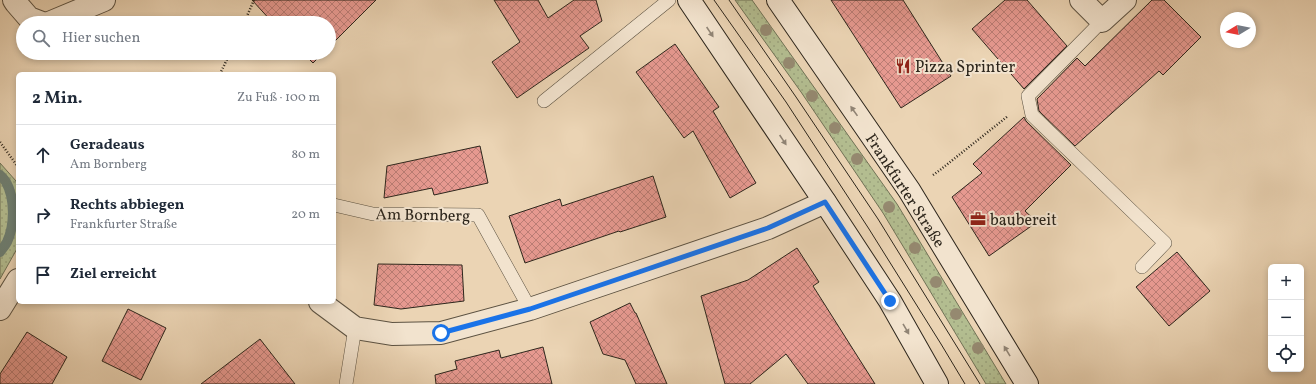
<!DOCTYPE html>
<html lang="de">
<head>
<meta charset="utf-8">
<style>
	body { margin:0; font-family:Vollkorn,serif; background:#f6f6f7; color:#1f2937 }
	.controls { position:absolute; right:12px; bottom:12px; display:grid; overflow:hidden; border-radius:6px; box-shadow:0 2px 6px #0003 }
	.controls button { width:36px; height:36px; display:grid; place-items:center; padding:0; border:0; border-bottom:1px solid #e0e1e3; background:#fff; color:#1f2937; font:20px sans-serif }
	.compass { position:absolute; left:1220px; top:12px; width:36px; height:36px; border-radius:50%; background:#fff; box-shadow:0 2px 6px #0003; rotate:260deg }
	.stop { position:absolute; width:12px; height:12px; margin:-9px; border:3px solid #1a73e8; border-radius:50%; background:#fff }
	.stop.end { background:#1a73e8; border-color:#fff; box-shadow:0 1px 4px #0008 }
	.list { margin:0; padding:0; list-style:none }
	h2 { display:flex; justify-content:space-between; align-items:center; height:52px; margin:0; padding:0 16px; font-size:17px }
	h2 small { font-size:13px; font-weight:400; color:#747a83 }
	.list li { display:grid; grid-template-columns:26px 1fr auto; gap:12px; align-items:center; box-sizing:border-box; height:60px; padding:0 16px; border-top:1px solid #e0e1e3 }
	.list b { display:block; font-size:15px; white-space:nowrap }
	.list p { margin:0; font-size:13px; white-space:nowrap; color:#747a83 }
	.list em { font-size:13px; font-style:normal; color:#747a83 }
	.icon { flex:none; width:22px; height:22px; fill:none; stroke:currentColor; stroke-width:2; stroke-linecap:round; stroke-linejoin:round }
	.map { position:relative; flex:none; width:1316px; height:384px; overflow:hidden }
	.search { position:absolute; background:#fff; box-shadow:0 2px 6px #0003; left:16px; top:16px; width:320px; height:44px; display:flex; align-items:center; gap:10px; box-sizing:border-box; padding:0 14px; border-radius:22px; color:#747a83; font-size:15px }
	.panel { position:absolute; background:#fff; box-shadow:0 2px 6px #0003; left:16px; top:72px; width:320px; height:232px; border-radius:6px }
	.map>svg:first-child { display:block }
	.grass { fill:url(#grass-dots); stroke:#707256 }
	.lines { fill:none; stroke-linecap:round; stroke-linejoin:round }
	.stream { stroke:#6d7e72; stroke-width:10 }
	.building { fill:url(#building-cross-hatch); stroke:#2d261c }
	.service-casing { stroke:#5c5242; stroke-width:14 }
	.minor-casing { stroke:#5c5242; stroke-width:24 }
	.secondary-casing { stroke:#2d261c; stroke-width:24 }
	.path { stroke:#2d261c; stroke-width:2.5; stroke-dasharray:1 2; stroke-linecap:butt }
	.service { stroke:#f2e3ce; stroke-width:13 }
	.minor { stroke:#f2e3ce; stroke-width:22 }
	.secondary { stroke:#f2e3ce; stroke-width:22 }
	.tram { stroke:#2d261c; stroke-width:1 }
	.tree { fill:#958970 }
	.oneway { fill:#908475 }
	.route { stroke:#1a73e8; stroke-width:5 }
	.labels { text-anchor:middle; stroke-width:4; stroke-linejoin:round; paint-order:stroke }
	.poi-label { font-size:16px; fill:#2d261c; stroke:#f2e3ce; text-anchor:start }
	.street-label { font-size:16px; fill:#2d261c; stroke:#f2e3ce }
</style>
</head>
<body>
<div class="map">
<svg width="1316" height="384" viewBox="0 0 1316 384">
	<defs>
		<pattern id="grass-dots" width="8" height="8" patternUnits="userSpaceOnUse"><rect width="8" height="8" fill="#b3bd90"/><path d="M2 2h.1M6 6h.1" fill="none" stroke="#9aa27c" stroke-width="1.8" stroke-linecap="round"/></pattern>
		<pattern id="building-cross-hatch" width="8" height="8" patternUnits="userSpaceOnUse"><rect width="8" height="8" fill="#e69990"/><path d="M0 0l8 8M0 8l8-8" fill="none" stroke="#bb7d75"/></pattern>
	</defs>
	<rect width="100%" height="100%" fill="#ebd4b4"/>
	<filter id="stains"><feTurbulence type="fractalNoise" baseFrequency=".005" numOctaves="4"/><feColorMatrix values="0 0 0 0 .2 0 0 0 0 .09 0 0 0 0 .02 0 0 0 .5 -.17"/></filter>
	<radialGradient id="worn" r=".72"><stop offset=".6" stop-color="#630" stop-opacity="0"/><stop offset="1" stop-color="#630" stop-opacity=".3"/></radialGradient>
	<!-- grass -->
	<g class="grass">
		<path d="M 735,0 L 752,0 L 897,204 L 1006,384 L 986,384 L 883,213 L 801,92 Z"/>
		<path d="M 0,163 L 16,181 L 18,189 L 18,247 L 0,279 Z"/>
	</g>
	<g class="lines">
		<!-- stream -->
		<path class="stream" d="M 0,175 C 2,177 5,180 6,182 C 15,198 15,225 7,242 C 5,246 2,249 0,252"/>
	</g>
	<!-- building -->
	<g class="building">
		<path d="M 252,0 L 376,0 L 329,47 L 329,23 L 273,23 Z"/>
		<path d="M 494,0 L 538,0 L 548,18 L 574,0 L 596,0 L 602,21 L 580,36 L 589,48 L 517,98 L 492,62 L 520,42 Z"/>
		<path d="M 831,0 L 903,0 L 951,76 L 901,108 Z"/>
		<path d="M 1005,0 L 1027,0 L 1067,46 L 1024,89 L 972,29 Z"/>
		<path d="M 1152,0 L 1164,0 L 1201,37 L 1163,75 L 1159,71 L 1075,146 L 1039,111 L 1037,99 L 1077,58 L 1085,66 Z"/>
		<path d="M 675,44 L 719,107 L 713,111 L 756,183 L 730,198 L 693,131 L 684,138 L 636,72 Z"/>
		<path d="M 303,53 L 323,53 L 313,63 Z"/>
		<path d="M 1024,117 L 1026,121 L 1071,165 L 1025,211 L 1037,222 L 989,256 L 952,197 L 982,173 L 973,164 Z"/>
		<path d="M 480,146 L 488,183 L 434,195 L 432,188 L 384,198 L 387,166 Z"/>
		<path d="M 653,176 L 666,217 L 620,232 L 619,231 L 525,263 L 509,216 L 560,199 L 562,206 Z"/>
		<path d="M 797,248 L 819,282 L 813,286 L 875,384 L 808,384 L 786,354 L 750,384 L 725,384 L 701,296 L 748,280 Z"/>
		<path d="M 1177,252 L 1210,291 L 1169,326 L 1136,287 Z"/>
		<path d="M 378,264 L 462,265 L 464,301 L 401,309 L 374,305 Z"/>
		<path d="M 630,303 L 635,313 L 636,313 L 667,384 L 636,384 L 625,360 L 603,354 L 590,322 Z"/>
		<path d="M 128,309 L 166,328 L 141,380 L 102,361 Z"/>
		<path d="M 27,332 L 67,357 L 52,384 L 0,384 L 0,374 Z"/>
		<path d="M 260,339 L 295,384 L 201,384 Z"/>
		<path d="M 543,347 L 552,384 L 436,384 L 435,375 L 457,369 L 455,361 L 499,350 L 501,358 Z"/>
	</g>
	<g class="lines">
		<defs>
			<g id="service">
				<path d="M 1102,21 L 1028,96 L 1032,115 L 1165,243 L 1142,267"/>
				<path d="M 544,101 L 669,0"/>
				<path d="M 334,205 L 373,214 L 478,215 L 530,309"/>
				<path d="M 346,384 L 355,328"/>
			</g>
			<g id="minor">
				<path d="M 14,0 L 16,3 L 29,18 L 42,23"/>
				<path d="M 1081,0 L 1102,21 L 1125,0"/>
				<path d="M 49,23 L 104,0"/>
				<path d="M 320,302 L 355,328 L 392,334 L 441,333 L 530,309 L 639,272 L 768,228 L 825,202"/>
				<path d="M 0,309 L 18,280"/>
			</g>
			<g id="secondary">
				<path d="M 689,0 L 825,202 L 890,301 L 937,384"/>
				<path d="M 778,0 L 909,190 L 1027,384"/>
			</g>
		</defs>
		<!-- service casing -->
		<use href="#service" class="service-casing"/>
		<!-- minor casing -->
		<use href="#minor" class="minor-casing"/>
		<!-- secondary casing -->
		<use href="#secondary" class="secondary-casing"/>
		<!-- path -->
		<g class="path">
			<path d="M 244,23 L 254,0"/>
			<path d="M 220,74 L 230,53"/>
			<path d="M 0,142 L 18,167"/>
			<path d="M 933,175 L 940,170 L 1008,116"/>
		</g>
		<!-- service -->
		<use href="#service" class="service"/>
		<!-- minor -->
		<use href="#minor" class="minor"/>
		<!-- secondary -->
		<use href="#secondary" class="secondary"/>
		<!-- tram -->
		<g class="tram">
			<path d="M 714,0 L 786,102 L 869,229 L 941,344 L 965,384"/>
			<path d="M 729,0 L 796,97 L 878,219 L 980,384"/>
		</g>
	</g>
	<!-- trees -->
	<g class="tree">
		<circle cx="766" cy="30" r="6"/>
		<circle cx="789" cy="63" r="6"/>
		<circle cx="812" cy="96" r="6"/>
		<circle cx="835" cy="128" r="6"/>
		<circle cx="857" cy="159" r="6"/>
		<circle cx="889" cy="207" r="6"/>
		<circle cx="915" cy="248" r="6"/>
		<circle cx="936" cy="282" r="6"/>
		<circle cx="956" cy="314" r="6"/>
		<circle cx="978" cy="348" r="6"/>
	</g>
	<!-- one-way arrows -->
	<defs><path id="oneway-solid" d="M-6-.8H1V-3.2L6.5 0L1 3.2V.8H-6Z"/></defs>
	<g class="oneway">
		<use href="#oneway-solid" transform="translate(710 32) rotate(56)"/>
		<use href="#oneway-solid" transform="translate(854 111) rotate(-125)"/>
		<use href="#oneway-solid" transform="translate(783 140) rotate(56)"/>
		<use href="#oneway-solid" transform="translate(906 329) rotate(60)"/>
		<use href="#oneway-solid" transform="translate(1007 351) rotate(-121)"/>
	</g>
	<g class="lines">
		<!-- route -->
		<path class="route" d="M 441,333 L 530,309 L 639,272 L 768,228 L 825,202 L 890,301"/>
	</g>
	<!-- icons -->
	<defs>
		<symbol id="restaurant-bare" viewBox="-9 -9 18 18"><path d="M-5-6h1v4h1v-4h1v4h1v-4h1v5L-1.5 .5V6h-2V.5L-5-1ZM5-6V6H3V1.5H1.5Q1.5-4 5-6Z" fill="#8f2418" stroke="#f2e3ce" stroke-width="2.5" paint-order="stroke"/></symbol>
		<symbol id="office-bare" viewBox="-9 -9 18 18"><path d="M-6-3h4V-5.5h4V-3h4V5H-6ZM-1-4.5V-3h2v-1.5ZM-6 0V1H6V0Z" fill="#8f2418" stroke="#f2e3ce" stroke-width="2.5" paint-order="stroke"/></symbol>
	</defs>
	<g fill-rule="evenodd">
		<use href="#restaurant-bare" x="892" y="55" width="22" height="22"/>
		<use href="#office-bare" x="967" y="208" width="22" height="22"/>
	</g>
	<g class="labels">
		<!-- poi labels -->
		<g class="poi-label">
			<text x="915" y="72">Pizza Sprinter</text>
			<text x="990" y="225">baubereit</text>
		</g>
		<!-- street labels -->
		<g class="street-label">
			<text transform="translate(906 190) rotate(57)" y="6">Frankfurter Straße</text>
			<text transform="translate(423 214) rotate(1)" y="6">Am Bornberg</text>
		</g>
	</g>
	<rect width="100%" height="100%" filter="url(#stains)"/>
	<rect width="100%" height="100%" fill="url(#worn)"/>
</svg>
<div class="controls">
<button>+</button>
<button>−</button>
<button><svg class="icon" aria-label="locate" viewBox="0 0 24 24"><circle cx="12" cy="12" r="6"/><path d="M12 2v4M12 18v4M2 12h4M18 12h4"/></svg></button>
</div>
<svg class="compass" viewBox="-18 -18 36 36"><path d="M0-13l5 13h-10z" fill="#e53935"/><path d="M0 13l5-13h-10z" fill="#747a83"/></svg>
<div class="stop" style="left:441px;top:333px"></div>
<div class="stop end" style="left:890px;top:301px"></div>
<div class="search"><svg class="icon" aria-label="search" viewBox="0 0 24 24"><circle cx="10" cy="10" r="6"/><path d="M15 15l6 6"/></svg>Hier suchen</div>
<section class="panel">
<h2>2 Min.<small>Zu Fuß · 100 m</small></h2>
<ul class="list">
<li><svg class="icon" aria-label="ahead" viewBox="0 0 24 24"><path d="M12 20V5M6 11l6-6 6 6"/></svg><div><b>Geradeaus</b><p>Am Bornberg</p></div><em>80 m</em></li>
<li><svg class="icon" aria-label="right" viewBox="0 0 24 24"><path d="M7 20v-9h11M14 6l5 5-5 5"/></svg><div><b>Rechts abbiegen</b><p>Frankfurter Straße</p></div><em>20 m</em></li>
<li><svg class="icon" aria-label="arrive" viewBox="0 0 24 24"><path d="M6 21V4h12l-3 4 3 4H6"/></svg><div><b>Ziel erreicht</b></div></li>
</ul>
</section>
</div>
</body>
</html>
